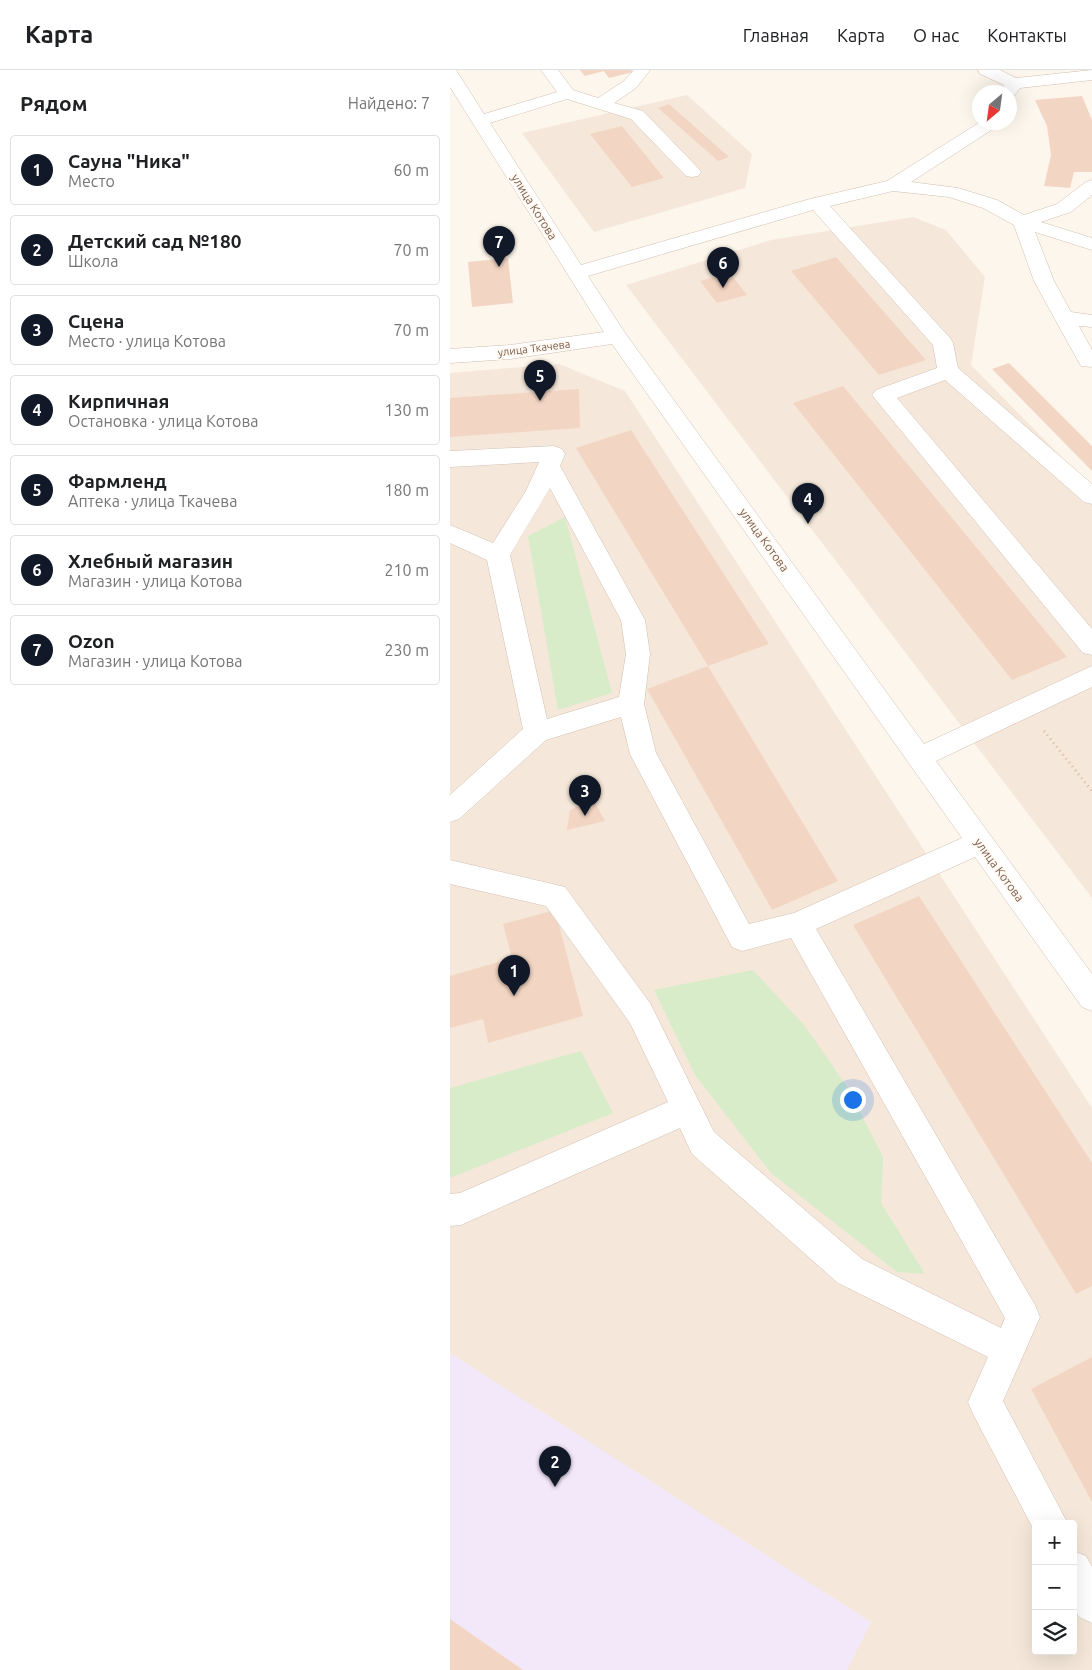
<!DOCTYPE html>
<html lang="ru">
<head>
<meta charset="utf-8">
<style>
	body { margin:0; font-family:Ubuntu,sans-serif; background:#f2f2f2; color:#202124 }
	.controls { position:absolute; right:15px; bottom:15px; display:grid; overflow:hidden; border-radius:5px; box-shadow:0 5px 20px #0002 }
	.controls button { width:45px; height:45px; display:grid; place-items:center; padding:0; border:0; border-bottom:1px solid #e0e0e0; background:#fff; color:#202124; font:25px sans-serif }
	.compass { position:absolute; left:522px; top:15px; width:45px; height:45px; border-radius:50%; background:#fff; box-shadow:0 5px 20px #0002; rotate:209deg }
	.you { position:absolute; left:402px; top:1029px; width:18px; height:18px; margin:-12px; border:4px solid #fff; border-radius:50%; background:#1a73e8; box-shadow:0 0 0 8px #1a73e833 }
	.badge { display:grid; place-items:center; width:32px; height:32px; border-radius:50%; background:#111827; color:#fff; font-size:16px; font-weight:700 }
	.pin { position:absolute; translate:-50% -41px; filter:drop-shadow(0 1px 2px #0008) }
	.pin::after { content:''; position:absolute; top:26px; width:18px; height:15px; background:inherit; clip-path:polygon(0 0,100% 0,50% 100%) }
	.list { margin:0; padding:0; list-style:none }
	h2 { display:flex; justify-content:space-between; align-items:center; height:65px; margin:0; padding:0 20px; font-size:21px }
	h2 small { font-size:16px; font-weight:400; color:#757577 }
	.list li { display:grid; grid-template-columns:32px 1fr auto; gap:15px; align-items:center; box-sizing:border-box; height:70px; margin:0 10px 10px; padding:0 10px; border:1px solid #e0e0e0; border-radius:5px }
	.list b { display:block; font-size:19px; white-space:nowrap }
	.list p { margin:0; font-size:16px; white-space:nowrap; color:#757577 }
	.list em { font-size:16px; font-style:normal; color:#757577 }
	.icon { flex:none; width:28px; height:28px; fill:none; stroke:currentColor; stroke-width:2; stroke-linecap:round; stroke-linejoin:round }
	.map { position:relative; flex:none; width:642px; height:1600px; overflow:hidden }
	header { display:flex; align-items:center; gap:30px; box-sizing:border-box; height:70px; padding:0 25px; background:#fff; border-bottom:1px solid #e0e0e0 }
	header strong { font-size:24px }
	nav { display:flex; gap:28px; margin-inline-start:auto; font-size:18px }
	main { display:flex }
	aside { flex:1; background:#fff }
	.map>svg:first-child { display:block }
	.residential { fill:#f5e8da; fill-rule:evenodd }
	.education { fill:#f3e8fa }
	.green { fill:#d8ecc9 }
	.building { fill:#f3d5c3 }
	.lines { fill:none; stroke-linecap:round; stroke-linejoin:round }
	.minor-casing { stroke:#d1beb0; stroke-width:1 }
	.path { stroke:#d9b8a5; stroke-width:3; stroke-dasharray:1 4; stroke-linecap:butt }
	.minor { fill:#fff; fill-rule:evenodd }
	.labels { text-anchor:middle; stroke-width:4; stroke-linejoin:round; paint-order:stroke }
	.far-street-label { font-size:11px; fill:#7a5c4d; stroke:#fffaf3 }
	.street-label { font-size:12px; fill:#7a5c4d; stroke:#fffaf3 }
</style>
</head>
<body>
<header>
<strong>Карта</strong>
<nav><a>Главная</a><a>Карта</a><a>О нас</a><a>Контакты</a></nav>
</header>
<main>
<aside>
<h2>Рядом<small>Найдено: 7</small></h2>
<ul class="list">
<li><span class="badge">1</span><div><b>Сауна &quot;Ника&quot;</b><p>Место</p></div><em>60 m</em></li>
<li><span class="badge">2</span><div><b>Детский сад №180</b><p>Школа</p></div><em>70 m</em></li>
<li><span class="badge">3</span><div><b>Сцена</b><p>Место · улица Котова</p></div><em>70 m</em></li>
<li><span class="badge">4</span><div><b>Кирпичная</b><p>Остановка · улица Котова</p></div><em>130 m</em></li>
<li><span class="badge">5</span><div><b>Фармленд</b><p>Аптека · улица Ткачева</p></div><em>180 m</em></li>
<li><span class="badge">6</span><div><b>Хлебный магазин</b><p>Магазин · улица Котова</p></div><em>210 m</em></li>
<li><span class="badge">7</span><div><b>Ozon</b><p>Магазин · улица Котова</p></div><em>230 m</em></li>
</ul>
</aside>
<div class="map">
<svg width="642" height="1600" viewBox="0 0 642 1600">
	<rect width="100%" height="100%" fill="#fdf6ec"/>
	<!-- residential -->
	<g class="residential">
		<path d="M 237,25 L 302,84 L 295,118 L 144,162 L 72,63 Z"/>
		<path d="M 463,147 L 496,160 L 535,207 L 521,295 L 642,418 L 642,828 L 176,215 L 321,170 Z"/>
		<path d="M 109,294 L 175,321 L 642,1038 L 642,1600 L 0,1600 L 0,303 ZM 586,1454 L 623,1454 L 623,1581 L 586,1581 Z"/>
	</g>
	<!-- education -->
	<path class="education" d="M 0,1283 L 421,1552 L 397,1600 L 0,1600 Z"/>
	<!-- green -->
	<g class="green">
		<path d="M 115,447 L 162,623 L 108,640 L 78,466 Z"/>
		<path d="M 303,900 L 355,956 L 398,1018 L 433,1087 L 431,1133 L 475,1204 L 447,1202 L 321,1103 L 245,1005 L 204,920 Z"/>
		<path d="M 131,981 L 163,1043 L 0,1108 L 0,1018 Z"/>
	</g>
	<!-- building -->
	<g class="building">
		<path d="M 130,0 L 181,0 L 183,2 L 159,8 L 154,1 L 135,6 Z"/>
		<path d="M 632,26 L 642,50 L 642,102 L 624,102 L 620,118 L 594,116 L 601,85 L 597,56 L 585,30 Z"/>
		<path d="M 219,34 L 279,87 L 268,91 L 208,38 Z"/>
		<path d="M 172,56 L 214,108 L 182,117 L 140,64 Z"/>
		<path d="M 386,187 L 476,290 L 429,305 L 341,201 Z"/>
		<path d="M 58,188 L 63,233 L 22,237 L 18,192 Z"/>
		<path d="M 280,203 L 297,225 L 267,233 L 250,211 Z"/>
		<path d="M 559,293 L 642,376 L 642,401 L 542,299 Z"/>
		<path d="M 393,316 L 617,587 L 562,610 L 343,333 Z"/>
		<path d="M 129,319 L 130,358 L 0,367 L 0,328 Z"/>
		<path d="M 181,360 L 319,574 L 258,596 L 126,378 Z"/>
		<path d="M 258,596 L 388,811 L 322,840 L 197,619 Z"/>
		<path d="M 143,729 L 155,751 L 117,760 L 120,740 Z"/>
		<path d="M 469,826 L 642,1093 L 642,1216 L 626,1224 L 403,855 Z"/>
		<path d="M 105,840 L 133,946 L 38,973 L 33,949 L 0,958 L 0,906 L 62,888 L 53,854 Z"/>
		<path d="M 642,1287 L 642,1432 L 581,1319 Z"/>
		<path d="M 0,1549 L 73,1600 L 0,1600 Z"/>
	</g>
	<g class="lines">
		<defs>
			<g id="minor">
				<path d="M 0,0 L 6,0 L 34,44 L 107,22 L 91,0 L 108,0 L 123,20 L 148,28 L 174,11 L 184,0 L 200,0 L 186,18 L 164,33 L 193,41 L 248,98 L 251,102 L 248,106 L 242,107 L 236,106 L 181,49 L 117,29 L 40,53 L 131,195 L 360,129 L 437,111 L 527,54 L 530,50 L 530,52 L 545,52 L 540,61 L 461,112 L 508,118 L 547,130 L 574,145 L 607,134 L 636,112 L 642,110 L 642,125 L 621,142 L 591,152 L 642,168 L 642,180 L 585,162 L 604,211 L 621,242 L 642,245 L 642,257 L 629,256 L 642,280 L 642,297 L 631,296 L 628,291 L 584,211 L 564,155 L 533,138 L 499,127 L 443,121 L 380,136 L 500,268 L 503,273 L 508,298 L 642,414 L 642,434 L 634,432 L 495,310 L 447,328 L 642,559 L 642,585 L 633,583 L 422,325 L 426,320 L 487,298 L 483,275 L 363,140 L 138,206 L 175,263 L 474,674 L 642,596 L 642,617 L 486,691 L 642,904 L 642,941 L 632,937 L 525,787 L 366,859 L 585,1235 L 590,1247 L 553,1331 L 618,1454 L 586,1454 L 586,1464 L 523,1344 L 518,1332 L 538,1287 L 388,1213 L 242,1084 L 230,1058 L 22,1150 L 11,1155 L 0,1156 L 0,1124 L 10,1123 L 218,1032 L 180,953 L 96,836 L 0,814 L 0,790 L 115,817 L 200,933 L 264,1062 L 412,1189 L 551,1258 L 555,1248 L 341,868 L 292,881 L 282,877 L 180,684 L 171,647 L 96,670 L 9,749 L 0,752 L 0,725 L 73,659 L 37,490 L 0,473 L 0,455 L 43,473 L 76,421 L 89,392 L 0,397 L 0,381 L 104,376 L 112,379 L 115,384 L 110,396 L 195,550 L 200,584 L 194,634 L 206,683 L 299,854 L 344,843 L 512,768 L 162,274 L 60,289 L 0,293 L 0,279 L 60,275 L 154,262 L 0,17 ZM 100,418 L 171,550 L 176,584 L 169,627 L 97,649 L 60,485 Z"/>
				<path d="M 528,0 L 550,0 L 566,8 L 642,0 L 642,10 L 570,18 L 564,26 L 560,27 L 560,22 L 549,22 L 554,15 L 530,4 Z"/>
				<path d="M 623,1481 L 636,1486 L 642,1497 L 642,1553 L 629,1547 L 623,1537 Z"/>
			</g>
		</defs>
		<!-- minor casing -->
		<use href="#minor" class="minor-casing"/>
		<!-- path -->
		<path class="path" d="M 594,661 L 642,721"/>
		<!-- minor -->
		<use href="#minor" class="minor"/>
	</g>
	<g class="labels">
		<!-- far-street labels -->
		<g class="far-street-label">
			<text transform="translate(84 278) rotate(-7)" y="4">улица Ткачева</text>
		</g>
		<!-- street labels -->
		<g class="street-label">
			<text transform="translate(84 137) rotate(58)" y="4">улица Котова</text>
			<text transform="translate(314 470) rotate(54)" y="4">улица Котова</text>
			<text transform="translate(549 800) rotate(54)" y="4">улица Котова</text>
		</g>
	</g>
</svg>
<div class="controls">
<button>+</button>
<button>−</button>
<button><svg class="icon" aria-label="layers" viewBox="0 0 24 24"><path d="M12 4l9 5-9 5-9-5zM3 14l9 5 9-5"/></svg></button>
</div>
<svg class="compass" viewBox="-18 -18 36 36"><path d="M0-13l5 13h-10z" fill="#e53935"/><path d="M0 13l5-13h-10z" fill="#757577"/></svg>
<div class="you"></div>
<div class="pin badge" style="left:64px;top:926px">1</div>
<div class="pin badge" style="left:105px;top:1417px">2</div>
<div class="pin badge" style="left:135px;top:746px">3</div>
<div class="pin badge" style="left:358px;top:454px">4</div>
<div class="pin badge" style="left:90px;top:331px">5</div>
<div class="pin badge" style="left:273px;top:218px">6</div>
<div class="pin badge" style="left:49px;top:197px">7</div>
</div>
</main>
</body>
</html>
